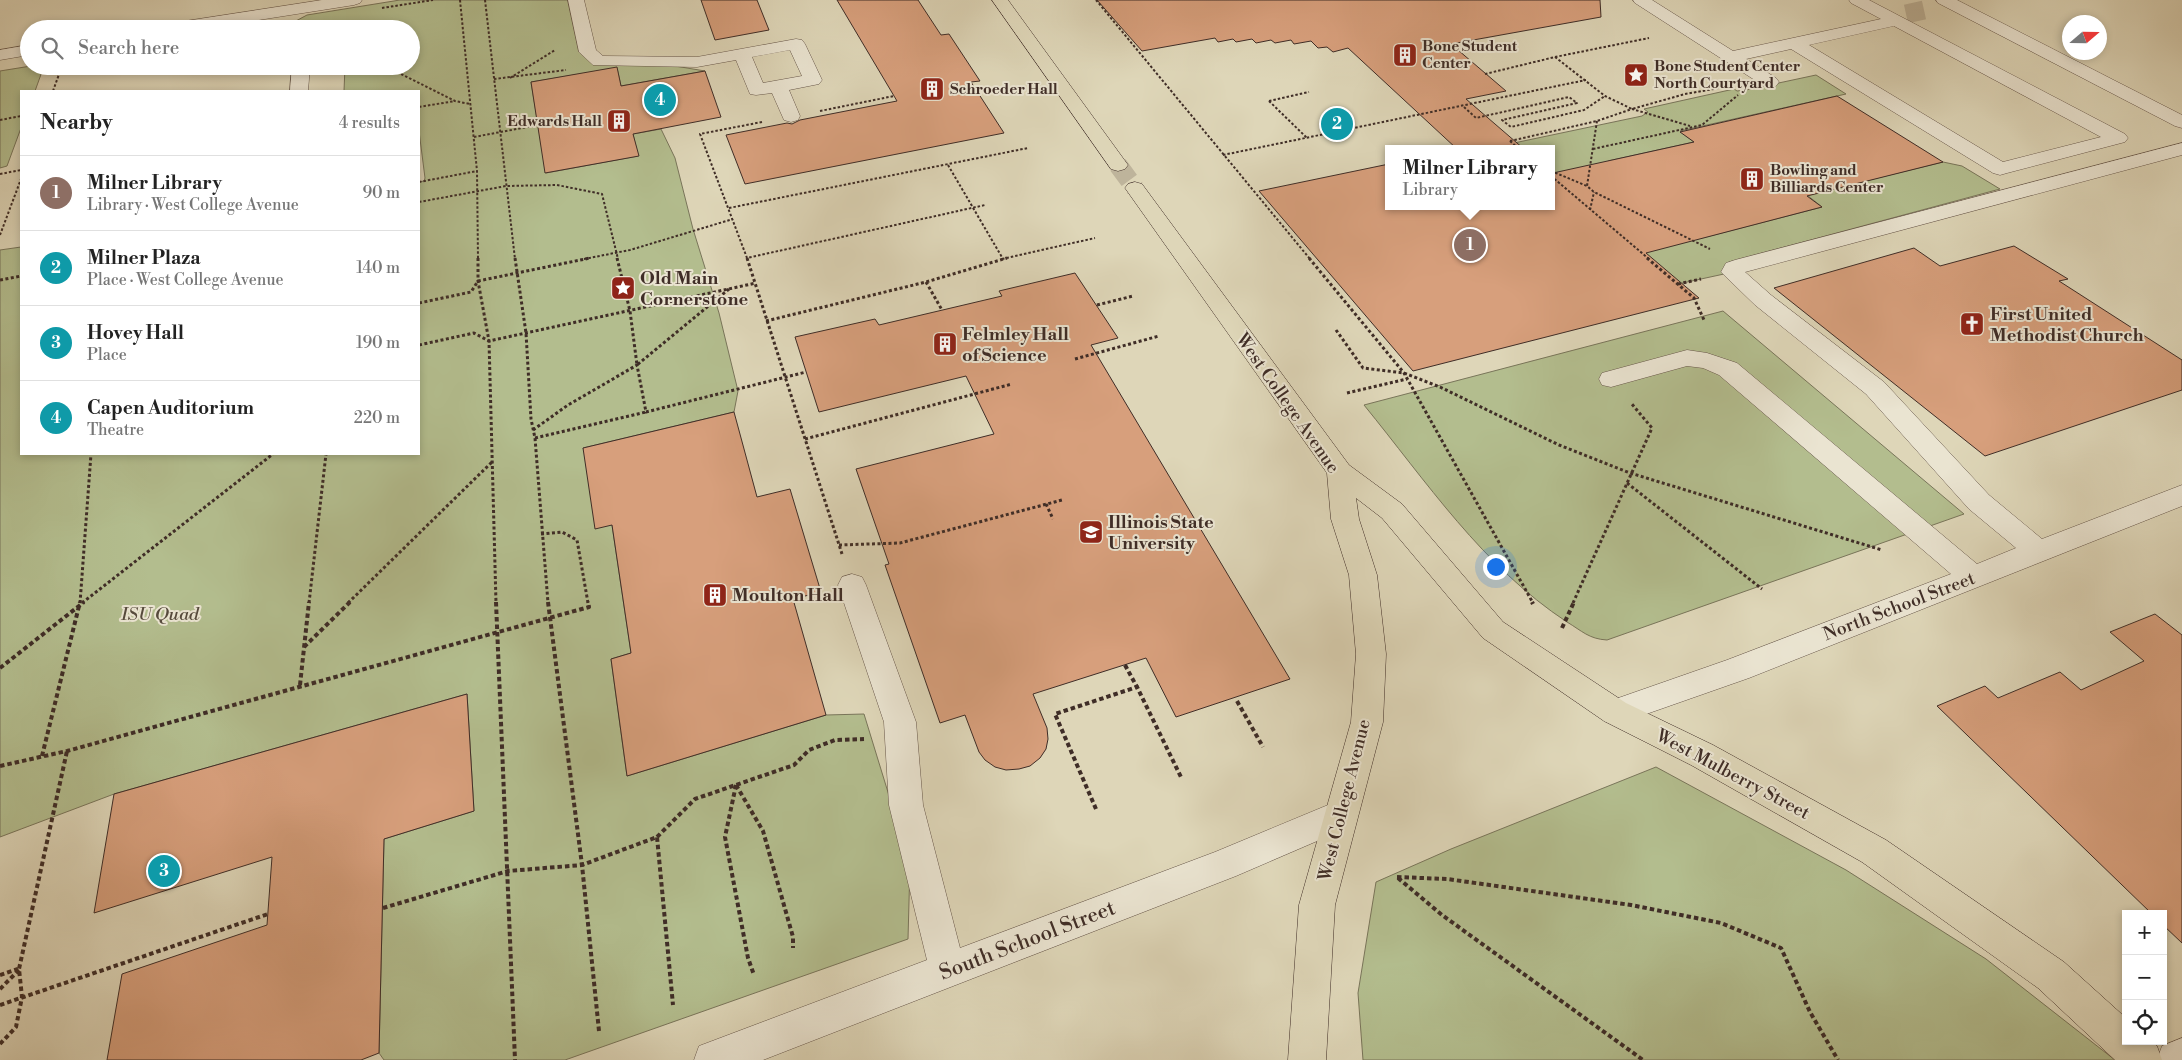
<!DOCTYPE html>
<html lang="en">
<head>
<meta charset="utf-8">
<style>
	body { margin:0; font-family:"Libre Bodoni",serif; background:#f6f6f6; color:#222 }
	.controls { position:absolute; right:15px; bottom:15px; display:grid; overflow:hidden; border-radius:0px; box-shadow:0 2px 8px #0003 }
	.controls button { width:45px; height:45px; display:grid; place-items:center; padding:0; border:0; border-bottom:1px solid #e0e0e0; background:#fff; color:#222; font:25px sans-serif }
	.compass { position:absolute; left:2062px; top:15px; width:45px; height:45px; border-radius:50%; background:#fff; box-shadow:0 2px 8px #0003; rotate:70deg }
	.you { position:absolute; left:1495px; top:566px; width:18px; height:18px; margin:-12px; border:4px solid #fff; border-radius:50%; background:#1a73e8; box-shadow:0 0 0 8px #1a73e833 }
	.badge { display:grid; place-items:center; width:32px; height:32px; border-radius:50%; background:#db2777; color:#fff; font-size:16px; font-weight:700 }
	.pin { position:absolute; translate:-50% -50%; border:2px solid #fff; box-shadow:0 1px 5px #0006 }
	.popup { position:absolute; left:1385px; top:145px; width:170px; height:65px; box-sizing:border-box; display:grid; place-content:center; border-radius:0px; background:#fff; filter:drop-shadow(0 1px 4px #0005); font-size:16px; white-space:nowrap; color:#767676 }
	.popup b { font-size:19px; color:#222 }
	.popup::after { content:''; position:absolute; left:50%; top:100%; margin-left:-10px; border:10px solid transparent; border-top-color:#fff }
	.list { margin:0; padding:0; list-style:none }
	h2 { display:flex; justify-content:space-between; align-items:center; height:65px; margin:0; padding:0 20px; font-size:21px }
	h2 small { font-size:16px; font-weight:400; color:#767676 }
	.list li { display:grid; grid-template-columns:32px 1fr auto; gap:15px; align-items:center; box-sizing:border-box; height:75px; padding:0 20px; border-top:1px solid #e0e0e0 }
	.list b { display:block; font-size:19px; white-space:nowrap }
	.list p { margin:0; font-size:16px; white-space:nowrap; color:#767676 }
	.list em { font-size:16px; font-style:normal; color:#767676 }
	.icon { flex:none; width:28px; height:28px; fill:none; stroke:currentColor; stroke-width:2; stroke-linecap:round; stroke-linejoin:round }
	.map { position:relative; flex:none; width:2182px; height:1060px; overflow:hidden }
	.search { position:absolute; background:#fff; box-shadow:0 2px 8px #0003; left:20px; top:20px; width:400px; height:55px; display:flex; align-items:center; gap:12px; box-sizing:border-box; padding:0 18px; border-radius:28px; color:#767676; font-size:19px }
	.panel { position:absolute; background:#fff; box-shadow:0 2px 8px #0003; left:20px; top:90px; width:400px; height:365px; border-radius:0px }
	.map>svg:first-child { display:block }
	.green { fill:#b3bd8e; stroke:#79755a }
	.building { fill:#d79f7c; stroke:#3f2d27 }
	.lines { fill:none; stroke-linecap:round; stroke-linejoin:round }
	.minor-tunnel { stroke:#beb49b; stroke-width:19; stroke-dasharray:19 9; stroke-linecap:butt }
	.major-tunnel { stroke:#beb49b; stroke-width:19; stroke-dasharray:19 9; stroke-linecap:butt }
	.minor-casing { stroke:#67574b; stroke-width:1 }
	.major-casing { stroke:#3f2d27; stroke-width:1 }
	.path-far2 { stroke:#3f2d27; stroke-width:2; stroke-dasharray:2.5 2; stroke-linecap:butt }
	.path-far1 { stroke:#3f2d27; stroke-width:3; stroke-dasharray:3 2.5; stroke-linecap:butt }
	.path { stroke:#3f2d27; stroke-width:4; stroke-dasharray:4.5 3; stroke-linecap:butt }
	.minor { fill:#eae4d1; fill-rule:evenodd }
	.major { fill:#ded6b8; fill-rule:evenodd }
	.labels { text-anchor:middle; stroke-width:4; stroke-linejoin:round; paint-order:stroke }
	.far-poi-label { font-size:15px; font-weight:bold; fill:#3f2d27; stroke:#eae4d1; text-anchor:start }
	.poi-label { font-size:18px; font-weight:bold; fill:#3f2d27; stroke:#eae4d1; text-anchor:start }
	.street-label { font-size:18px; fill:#3f2d27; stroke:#eae4d1 }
	.park-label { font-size:18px; font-style:italic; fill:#564a3c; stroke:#eae4d1 }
	.near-street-label { font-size:21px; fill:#3f2d27; stroke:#eae4d1 }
</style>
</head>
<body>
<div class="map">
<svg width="2182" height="1060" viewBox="0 0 2182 1060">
	<rect width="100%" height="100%" fill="#ded6b8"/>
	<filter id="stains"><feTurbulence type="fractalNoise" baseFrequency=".004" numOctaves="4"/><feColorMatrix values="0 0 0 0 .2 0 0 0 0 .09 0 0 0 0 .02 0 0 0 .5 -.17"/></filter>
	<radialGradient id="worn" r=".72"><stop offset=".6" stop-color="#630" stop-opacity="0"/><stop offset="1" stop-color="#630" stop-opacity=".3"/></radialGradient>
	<!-- green -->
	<g class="green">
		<path d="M 400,0 L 568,0 L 580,53 L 593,61 L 669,65 L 705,71 L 621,86 L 617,68 L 531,82 L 546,173 L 638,156 L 633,134 L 661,129 L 675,158 L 693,229 L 719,313 L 738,391 L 734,412 L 583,448 L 612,525 L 631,653 L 611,659 L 627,776 L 826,715 L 864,714 L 910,864 L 908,939 L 565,1060 L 384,1060 L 379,1053 L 384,839 L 474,811 L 467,694 L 114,794 L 0,837 L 0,250 L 21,247 L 21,454 L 419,454 L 419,182 L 424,181 L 425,178 L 419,131 L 419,91 L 344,91 L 345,66 L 411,66 L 411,29 L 293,29 L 294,22 L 307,15 Z"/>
		<path d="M 31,66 L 44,66 L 35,91 L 21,91 L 21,128 L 7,166 L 0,168 L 0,71 Z"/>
		<path d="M 1816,75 L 1846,94 L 1680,131 L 1694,142 L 1608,161 L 1702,238 L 1822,207 L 1807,195 L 1943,162 L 1962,166 L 2000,189 L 1729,262 L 1724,274 L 1678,284 L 1551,176 L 1551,149 L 1521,149 L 1514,143 L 1642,116 L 1648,112 L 1644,109 L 1734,89 L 1737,91 L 1746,90 Z"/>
		<path d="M 1723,311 L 1964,514 L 1607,640 C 1589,639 1582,631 1567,622 C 1483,567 1426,481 1364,405 Z"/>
		<path d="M 1656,767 L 1846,870 L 1986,959 L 2115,1060 L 1363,1060 L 1358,993 L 1376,882 L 1451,849 Z"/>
	</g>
	<!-- building -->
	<g class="building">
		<path d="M 701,0 L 757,0 L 769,30 L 715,40 Z"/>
		<path d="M 837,0 L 918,0 L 941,35 L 949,34 L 980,81 L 971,82 L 1004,133 L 745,184 L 726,135 L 787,123 L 792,124 L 800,120 L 897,101 Z"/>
		<path d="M 1097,0 L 1600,0 L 1601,17 L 1451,44 L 1506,91 L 1466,99 L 1524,149 L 1457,149 L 1348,48 L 1333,52 L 1327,47 L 1318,48 L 1311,41 L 1294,44 L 1291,40 L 1275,43 L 1271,40 L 1256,43 L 1252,39 L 1236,42 L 1233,39 L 1218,42 L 1215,38 L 1142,51 Z"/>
		<path d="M 617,67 L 621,86 L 705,71 L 721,117 L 633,134 L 639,156 L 545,173 L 531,82 Z"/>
		<path d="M 1837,96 L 1943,162 L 1807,196 L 1822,207 L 1646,253 L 1699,298 L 1413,371 L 1259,191 L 1389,164 L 1389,206 L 1551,206 L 1551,172 L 1553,173 L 1694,142 L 1680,132 Z"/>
		<path d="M 2014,246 L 2068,279 L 2059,281 L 2182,360 L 2182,390 L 1985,456 L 1774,288 L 1914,248 L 1940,266 Z"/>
		<path d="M 1075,273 L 1118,338 L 1091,345 L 1290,679 L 1176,717 L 1146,658 L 1033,694 L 1047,728 L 1048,739 L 1046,749 L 1040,758 L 1030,766 L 1019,769 L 1006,770 L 995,767 L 985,760 L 979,752 L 965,715 L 940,723 L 885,565 L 889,564 L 856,469 L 994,434 L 966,376 L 819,412 L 795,337 L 875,319 L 879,325 L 1002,296 L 999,291 Z"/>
		<path d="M 734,412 L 757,497 L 790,489 L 821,592 L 793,599 L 826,715 L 627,776 L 611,659 L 631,653 L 612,525 L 595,529 L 583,448 Z"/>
		<path d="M 2155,614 L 2182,635 L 2182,943 L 2163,925 L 2163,914 L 2152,914 L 1937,706 L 1985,686 L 1998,698 L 2060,672 L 2081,690 L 2144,661 L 2110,632 Z"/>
		<path d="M 467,694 L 474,811 L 384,839 L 379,1053 L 361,1060 L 107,1060 L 122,974 L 267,925 L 272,857 L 94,913 L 114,794 Z"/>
	</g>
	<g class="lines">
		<!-- minor-tunnel -->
		<path class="minor-tunnel" d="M 1906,14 L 1924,10"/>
		<!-- major-tunnel -->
		<path class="major-tunnel" d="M 1118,165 L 1135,188"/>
		<defs>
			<g id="minor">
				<path d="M 322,0 L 362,0 L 360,3 L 354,5 L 201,29 L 158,29 L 160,25 L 166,24 Z"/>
				<path d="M 568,0 L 584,0 L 596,50 L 603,56 L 697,57 L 796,39 L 802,40 L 805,44 L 822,80 L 819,84 L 789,90 L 800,116 L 798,120 L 791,122 L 784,120 L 772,93 L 756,95 L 750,94 L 736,60 L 697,67 L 593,65 L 579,52 ZM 790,50 L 802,76 L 763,83 L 752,57 Z"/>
				<path d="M 1633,0 L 1652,0 L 1733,51 L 1881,19 L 1851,3 L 1849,0 L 1869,0 L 2125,134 L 2128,138 L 2125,142 L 2007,173 L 2000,175 L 1993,173 L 1791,49 L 1746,59 L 1776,78 L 1779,82 L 1776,86 L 1770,87 L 1764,86 L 1635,3 ZM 1894,26 L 2101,137 L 2003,162 L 1809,45 Z"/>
				<path d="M 1936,0 L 1957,0 L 2182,115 L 2182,128 L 2175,126 L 1938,3 Z"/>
				<path d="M 29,45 L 29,55 L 0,60 L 0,50 Z"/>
				<path d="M 292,66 L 310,66 L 308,91 L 290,91 Z"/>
				<path d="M 2182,143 L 2182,155 L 1745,272 L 1771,295 L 1884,382 L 1989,495 L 2042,539 L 2182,485 L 2182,506 L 1749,678 L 1615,725 L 1604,721 L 1599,712 L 1604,703 L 1727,660 L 1951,574 L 1719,375 L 1703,368 L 1687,366 L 1611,387 L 1602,385 L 1599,379 L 1602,373 L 1687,350 L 1707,353 L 1737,363 L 1977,564 L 2016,548 L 1969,509 L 1866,394 L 1755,305 L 1721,272 L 1726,263 L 1735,260 Z"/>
				<path d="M 852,574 L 862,577 L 866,585 L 916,722 L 923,805 L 960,948 L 1215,852 L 1340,800 L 1352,804 L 1357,815 L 1352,826 L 1236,876 L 763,1060 L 694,1060 L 699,1046 L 927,960 L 889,805 L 884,722 L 838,585 L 842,577 Z"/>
				<path d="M 2182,1038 L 2182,1060 L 2157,1060 L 2162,1046 Z"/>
			</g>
			<g id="major">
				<path d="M 992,0 L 1008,0 L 1128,165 L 1125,169 L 1118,171 L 1111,169 Z"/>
				<path d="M 1135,182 L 1142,184 L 1349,465 L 1402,504 L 1503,622 L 1626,703 L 1713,745 L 1886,840 L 2064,962 L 2126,1018 L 2126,1041 L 2151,1041 L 2157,1046 L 2162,1060 L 2115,1060 L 2038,988 L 1862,862 L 1691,765 L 1604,721 L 1483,638 L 1382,518 L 1356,498 L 1359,519 L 1377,575 L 1386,654 L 1383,722 L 1335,905 L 1326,1060 L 1288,1060 L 1299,905 L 1351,722 L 1356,654 L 1349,575 L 1331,519 L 1327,473 L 1125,188 L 1128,184 Z"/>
			</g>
		</defs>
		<!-- minor casing -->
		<use href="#minor" class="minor-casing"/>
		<!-- major casing -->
		<use href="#major" class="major-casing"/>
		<!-- path-far2 -->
		<g class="path-far2">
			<path d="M 460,0 L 477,171 L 478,259"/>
			<path d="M 485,0 L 515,259"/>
			<path d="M 1096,0 L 1310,259"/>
			<path d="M 382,8 L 433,0"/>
			<path d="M 1555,57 L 1605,96 L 1632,109 L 1685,94 L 1725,87"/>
			<path d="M 385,66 L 455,101 L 470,104"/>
			<path d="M 1485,74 L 1555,57 L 1649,38"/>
			<path d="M 510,78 L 555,50"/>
			<path d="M 494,79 L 566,70"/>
			<path d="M 53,91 L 62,66"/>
			<path d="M 1269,101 L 1307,138"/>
			<path d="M 1269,101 L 1309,92"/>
			<path d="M 419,107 L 455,101"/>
			<path d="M 1464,107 L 1476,118 L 1569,97 L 1577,103 L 1502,120 L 1511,127 L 1584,110 L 1605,96"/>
			<path d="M 820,111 L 894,96"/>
			<path d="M 0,120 L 21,116"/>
			<path d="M 1597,121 L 1587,186 L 1594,192 L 1710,249"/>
			<path d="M 762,122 L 700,134 L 747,258 L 985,205"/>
			<path d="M 474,137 L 538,125"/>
			<path d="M 1510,141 L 1597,121 L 1632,109 L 1690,126"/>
			<path d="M 1510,141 L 1519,149"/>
			<path d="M 1593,149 L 1702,125 L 1738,95"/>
			<path d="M 1223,155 L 1586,80"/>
			<path d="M 948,165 L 1003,259"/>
			<path d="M 1551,171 L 1587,186"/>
			<path d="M 0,174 L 21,170"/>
			<path d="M 1551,176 L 1649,259"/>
			<path d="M 419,182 L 477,171"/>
			<path d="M 419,202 L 506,186 L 557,185 L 602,194 L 618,259"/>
			<path d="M 729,208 L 1028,148"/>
			<path d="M 1590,210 L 1594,192"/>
			<path d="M 0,235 L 21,179"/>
			<path d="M 584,259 L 630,250 L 733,219"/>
			<path d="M 1002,259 L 1095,238"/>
		</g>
		<!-- path-far1 -->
		<g class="path-far1">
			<path d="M 478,258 L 478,281 L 489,341 L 496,603"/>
			<path d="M 515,258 L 526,333 L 531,419 L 535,438 L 548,603"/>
			<path d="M 617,258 L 630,311 L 637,365 L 729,289"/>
			<path d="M 747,258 L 842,554"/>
			<path d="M 1309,258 L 1404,373 L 1533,603"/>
			<path d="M 1647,258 L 1694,298 L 1704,320"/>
			<path d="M 0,280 L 21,276"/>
			<path d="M 926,282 L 942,310"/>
			<path d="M 1678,284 L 1701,279"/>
			<path d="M 419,303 L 471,292 L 478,281 L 590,258"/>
			<path d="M 1097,305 L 1133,296"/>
			<path d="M 766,321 L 926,282 L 1007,258"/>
			<path d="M 1336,330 L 1363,368 L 1404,373 L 1440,387 L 1559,445 L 1630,473 L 1882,550"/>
			<path d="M 419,345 L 474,333 L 489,341 L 756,283"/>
			<path d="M 1075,359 L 1159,336"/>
			<path d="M 1347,393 L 1407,379"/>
			<path d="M 533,430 L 568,405 L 637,365 L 646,412 L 806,372"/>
			<path d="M 535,438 L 646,412"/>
			<path d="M 805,439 L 1012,384"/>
			<path d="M 1627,483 L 1762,589"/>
			<path d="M 1046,504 L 1053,519"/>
			<path d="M 541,534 L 562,532 L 577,540 L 588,603"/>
			<path d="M 839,545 L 900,543 L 1062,500"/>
			<path d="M 80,603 L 91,454"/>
			<path d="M 82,603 L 273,454"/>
			<path d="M 309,603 L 326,454"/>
			<path d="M 348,603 L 493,461"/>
			<path d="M 1573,603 L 1652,428 L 1631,403"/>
		</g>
		<!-- path -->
		<g class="path">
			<path d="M 496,602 L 515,1060"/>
			<path d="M 548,602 L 582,865 L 599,1031"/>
			<path d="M 1532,602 L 1533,604"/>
			<path d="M 1562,628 L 1574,602"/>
			<path d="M 304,647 L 350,602"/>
			<path d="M 1125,665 L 1137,687"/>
			<path d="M 0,668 L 84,602"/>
			<path d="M 300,685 L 309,602"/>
			<path d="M 1237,701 L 1263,747"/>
			<path d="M 42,756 L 80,602"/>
			<path d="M 0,766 L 67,751 L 589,607 L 588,602"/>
			<path d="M 736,785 L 725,837 L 748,958 L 754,975"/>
			<path d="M 736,785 L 763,831 L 793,937 L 793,948"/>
			<path d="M 1096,809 L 1055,714 L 1137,687 L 1181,777"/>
			<path d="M 657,837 L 695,799 L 794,765 L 809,750 L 835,740 L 864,739"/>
			<path d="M 1397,877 L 1447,879 L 1631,905 L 1721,923 L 1781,948 L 1810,1012 L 1838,1060"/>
			<path d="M 1398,878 L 1442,915 L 1643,1060"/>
			<path d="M 383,908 L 508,871 L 582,865 L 657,837 L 673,1005"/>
			<path d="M 0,975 L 18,969"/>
			<path d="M 0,989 L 19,970"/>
			<path d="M 0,1005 L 268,914"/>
			<path d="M 0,1044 L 16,1027 L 22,997 L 19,969 L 67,751"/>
		</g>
		<!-- minor -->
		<use href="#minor" class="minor"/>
		<!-- major -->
		<use href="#major" class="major"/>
	</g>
	<!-- icons -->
	<defs>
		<symbol id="building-square" viewBox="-11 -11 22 22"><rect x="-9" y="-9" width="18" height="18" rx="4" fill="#8f2418" stroke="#eae4d1"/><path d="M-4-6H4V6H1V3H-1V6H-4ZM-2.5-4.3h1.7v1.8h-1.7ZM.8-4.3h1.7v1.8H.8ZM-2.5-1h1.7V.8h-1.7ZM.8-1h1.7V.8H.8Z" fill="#fff"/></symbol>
		<symbol id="sight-square" viewBox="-11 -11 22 22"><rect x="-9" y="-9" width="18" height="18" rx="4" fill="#8f2418" stroke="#eae4d1"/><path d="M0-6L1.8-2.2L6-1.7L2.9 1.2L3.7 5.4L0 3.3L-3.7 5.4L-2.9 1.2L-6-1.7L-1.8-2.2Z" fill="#fff"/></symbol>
		<symbol id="church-square" viewBox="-11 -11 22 22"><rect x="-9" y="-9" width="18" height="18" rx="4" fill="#8f2418" stroke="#eae4d1"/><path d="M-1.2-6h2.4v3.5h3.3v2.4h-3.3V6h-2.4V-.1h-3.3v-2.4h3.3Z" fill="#fff"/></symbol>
		<symbol id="university-square" viewBox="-11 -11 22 22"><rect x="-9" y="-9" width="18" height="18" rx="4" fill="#8f2418" stroke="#eae4d1"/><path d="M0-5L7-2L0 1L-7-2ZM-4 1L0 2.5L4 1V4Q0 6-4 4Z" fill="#fff"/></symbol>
	</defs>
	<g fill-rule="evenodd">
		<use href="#building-square" x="1391" y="41" width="28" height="28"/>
		<use href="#sight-square" x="1622" y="61" width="28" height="28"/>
		<use href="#building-square" x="918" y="75" width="28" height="28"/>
		<use href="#building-square" x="605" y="107" width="28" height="28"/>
		<use href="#building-square" x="1738" y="165" width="28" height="28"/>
		<use href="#sight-square" x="609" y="274" width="28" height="28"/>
		<use href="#church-square" x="1958" y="310" width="28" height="28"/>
		<use href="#building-square" x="931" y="330" width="28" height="28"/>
		<use href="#university-square" x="1077" y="518" width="28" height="28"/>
		<use href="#building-square" x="701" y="581" width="28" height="28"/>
	</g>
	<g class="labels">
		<!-- far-poi labels -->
		<g class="far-poi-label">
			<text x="1422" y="51">Bone Student<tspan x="1422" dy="17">Center</tspan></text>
			<text x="1654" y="71">Bone Student Center<tspan x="1654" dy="17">North Courtyard</tspan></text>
			<text x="950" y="94">Schroeder Hall</text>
			<text x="602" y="126" text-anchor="end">Edwards Hall</text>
			<text x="1770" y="175">Bowling and<tspan x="1770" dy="17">Billiards Center</tspan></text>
		</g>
		<!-- poi labels -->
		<g class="poi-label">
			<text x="640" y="284">Old Main<tspan x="640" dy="21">Cornerstone</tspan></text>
			<text x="1990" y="320">First United<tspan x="1990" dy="21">Methodist Church</tspan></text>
			<text x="962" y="340">Felmley Hall<tspan x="962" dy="21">of Science</tspan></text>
			<text x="1108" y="528">Illinois State<tspan x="1108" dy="21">University</tspan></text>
			<text x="732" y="601">Moulton Hall</text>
		</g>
		<!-- street labels -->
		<g class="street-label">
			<text transform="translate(1288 403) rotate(55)" y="6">West College Avenue</text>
			<text transform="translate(1899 606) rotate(-21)" y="6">North School Street</text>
			<text transform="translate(1733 774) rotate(28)" y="6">West Mulberry Street</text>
			<text transform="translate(1344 800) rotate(-76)" y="6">West College Avenue</text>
		</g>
		<!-- park labels -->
		<g class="park-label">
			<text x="160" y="620">ISU Quad</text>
		</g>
		<!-- near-street labels -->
		<g class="near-street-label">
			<text transform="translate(1027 940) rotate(-21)" y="7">South School Street</text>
		</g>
	</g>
	<rect width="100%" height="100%" filter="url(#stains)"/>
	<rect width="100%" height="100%" fill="url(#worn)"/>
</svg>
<div class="controls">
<button>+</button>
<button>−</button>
<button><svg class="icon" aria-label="locate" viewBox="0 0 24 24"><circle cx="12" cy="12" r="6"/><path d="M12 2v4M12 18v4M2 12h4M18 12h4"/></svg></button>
</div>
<svg class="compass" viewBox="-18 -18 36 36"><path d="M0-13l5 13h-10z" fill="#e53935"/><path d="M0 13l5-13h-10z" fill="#767676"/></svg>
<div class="you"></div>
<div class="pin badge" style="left:1470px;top:245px;background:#8d6e63">1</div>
<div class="popup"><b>Milner Library</b>Library</div>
<div class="pin badge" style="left:1337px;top:124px;background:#0f9aa8">2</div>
<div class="pin badge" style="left:164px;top:871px;background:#0f9aa8">3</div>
<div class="pin badge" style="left:660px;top:100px;background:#0f9aa8">4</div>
<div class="search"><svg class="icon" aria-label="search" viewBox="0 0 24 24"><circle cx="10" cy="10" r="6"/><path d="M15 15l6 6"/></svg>Search here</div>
<section class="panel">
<h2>Nearby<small>4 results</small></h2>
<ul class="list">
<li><span class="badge" style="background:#8d6e63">1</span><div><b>Milner Library</b><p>Library · West College Avenue</p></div><em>90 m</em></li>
<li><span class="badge" style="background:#0f9aa8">2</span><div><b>Milner Plaza</b><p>Place · West College Avenue</p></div><em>140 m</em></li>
<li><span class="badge" style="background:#0f9aa8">3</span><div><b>Hovey Hall</b><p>Place</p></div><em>190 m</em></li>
<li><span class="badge" style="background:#0f9aa8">4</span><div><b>Capen Auditorium</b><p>Theatre</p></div><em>220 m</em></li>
</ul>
</section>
</div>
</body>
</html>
